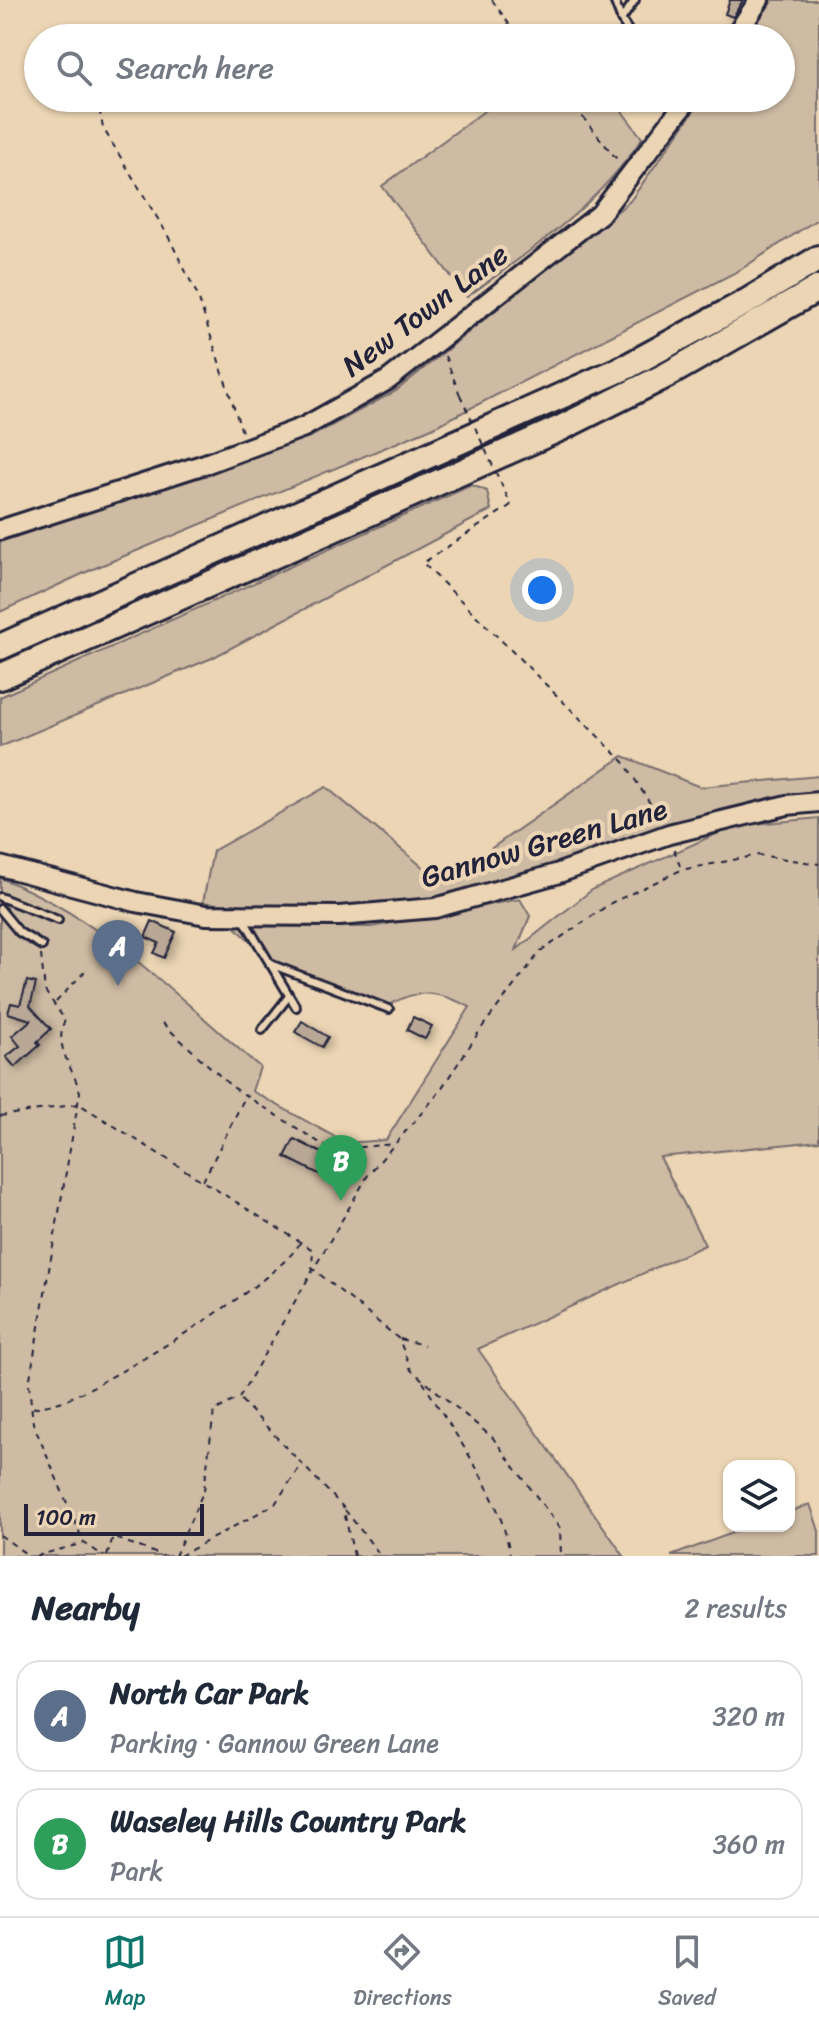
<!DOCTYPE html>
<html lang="en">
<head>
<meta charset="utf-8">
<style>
	body { margin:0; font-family:Sriracha,sans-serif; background:#f6f6f7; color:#1f2937 }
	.controls { position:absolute; right:24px; bottom:24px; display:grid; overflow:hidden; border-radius:16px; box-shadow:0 2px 6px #0004 }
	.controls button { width:72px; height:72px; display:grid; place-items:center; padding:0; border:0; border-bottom:2px solid #e0e1e3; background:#fff; color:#1f2937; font:40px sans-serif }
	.scale { position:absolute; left:24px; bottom:20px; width:180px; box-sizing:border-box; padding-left:8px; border:4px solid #22223b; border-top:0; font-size:22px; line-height:28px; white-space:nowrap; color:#22223b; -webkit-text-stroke:6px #ebd5b4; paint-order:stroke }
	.you { position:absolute; left:542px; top:590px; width:28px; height:28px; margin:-20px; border:6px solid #fff; border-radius:50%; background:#1a73e8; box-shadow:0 0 0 12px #1a73e833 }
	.badge { display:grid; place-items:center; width:52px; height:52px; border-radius:50%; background:#0f766e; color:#fff; font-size:26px; font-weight:700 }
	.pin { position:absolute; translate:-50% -66px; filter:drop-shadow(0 2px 4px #0008) }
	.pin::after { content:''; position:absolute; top:42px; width:28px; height:24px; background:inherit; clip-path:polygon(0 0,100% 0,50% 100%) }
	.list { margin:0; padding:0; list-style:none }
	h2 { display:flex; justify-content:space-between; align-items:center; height:104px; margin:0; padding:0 32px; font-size:34px }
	h2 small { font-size:26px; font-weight:400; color:#747a83 }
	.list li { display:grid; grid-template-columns:52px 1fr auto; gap:24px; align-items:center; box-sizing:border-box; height:112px; margin:0 16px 16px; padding:0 16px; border:2px solid #e0e1e3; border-radius:24px }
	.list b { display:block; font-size:30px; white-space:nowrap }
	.list p { margin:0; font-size:26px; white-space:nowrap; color:#747a83 }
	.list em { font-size:26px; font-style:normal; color:#747a83 }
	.icon { flex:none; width:44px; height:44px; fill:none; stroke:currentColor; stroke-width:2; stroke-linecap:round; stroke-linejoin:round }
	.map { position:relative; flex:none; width:819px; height:1556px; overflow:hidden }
	.search { position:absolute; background:#fff; box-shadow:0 2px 6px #0004; left:24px; right:24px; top:24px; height:88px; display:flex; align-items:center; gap:20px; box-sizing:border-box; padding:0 28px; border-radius:44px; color:#747a83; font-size:30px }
	.sheet { height:360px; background:#fff }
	nav { display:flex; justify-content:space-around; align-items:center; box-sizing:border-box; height:112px; border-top:2px solid #e0e1e3; background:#fff; font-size:22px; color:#747a83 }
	nav a { display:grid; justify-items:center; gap:4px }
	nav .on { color:#0f766e }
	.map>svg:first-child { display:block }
	.green { fill:#cebba3; stroke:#786e6f; stroke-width:2 }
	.building { fill:#b9a896; stroke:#22223b; stroke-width:2; filter:url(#shadow) }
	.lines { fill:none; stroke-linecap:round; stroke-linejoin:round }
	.lane-casing { stroke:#22223b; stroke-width:12 }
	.secondary-casing { stroke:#22223b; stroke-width:24 }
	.highway-casing { stroke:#22223b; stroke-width:30 }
	.path { stroke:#22223b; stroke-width:2; stroke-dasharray:6 6; stroke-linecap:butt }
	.lane { stroke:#ebd5b4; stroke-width:6 }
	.secondary { stroke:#ebd5b4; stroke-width:18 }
	.highway { stroke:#ebd5b4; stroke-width:24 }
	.path-bridge { stroke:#22223b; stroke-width:2; stroke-dasharray:6 6; stroke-linecap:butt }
	.labels { text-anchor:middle; stroke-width:8; stroke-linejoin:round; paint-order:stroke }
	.street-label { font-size:30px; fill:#22223b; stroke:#ebd5b4 }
</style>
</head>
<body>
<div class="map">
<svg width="819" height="1556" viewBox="0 0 819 1556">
	<defs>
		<filter id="shadow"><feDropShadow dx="3.5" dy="3.5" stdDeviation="4" flood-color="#0004"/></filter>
	</defs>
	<rect width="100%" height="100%" fill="#ebd5b4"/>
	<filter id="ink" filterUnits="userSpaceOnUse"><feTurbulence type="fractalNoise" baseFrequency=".0125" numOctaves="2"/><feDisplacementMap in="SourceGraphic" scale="16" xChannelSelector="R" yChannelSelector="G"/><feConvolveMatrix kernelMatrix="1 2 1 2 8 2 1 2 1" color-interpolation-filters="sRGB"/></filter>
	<g filter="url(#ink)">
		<!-- green -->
		<g class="green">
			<path d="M 773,0 L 819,0 L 819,218 L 740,270 L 432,428 L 93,569 L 0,612 L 0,542 L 312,436 L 396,391 L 630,201 L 703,98 L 781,98 L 781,38 L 746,38 Z"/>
			<path d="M 502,98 L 612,98 L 642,138 C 597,207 531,250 467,297 L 382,186 Z"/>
			<path d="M 472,485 L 487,491 L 491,510 L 212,658 L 0,747 L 0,697 Z"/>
			<path d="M 623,756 L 700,787 L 819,776 L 819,795 L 652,831 L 446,900 L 259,911 L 203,902 L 213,851 L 326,787 L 442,883 Z"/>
			<path d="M 819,818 L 819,1141 L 660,1157 L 705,1245 L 478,1349 L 624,1556 L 0,1556 L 0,878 C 102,917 178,998 260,1067 L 252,1091 L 346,1143 L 386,1140 L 470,1007 C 434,990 414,987 380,1011 L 283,972 L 234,926 L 371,927 L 520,899 L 530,916 L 516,950 L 593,889 L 734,826 Z"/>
			<path d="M 810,1504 L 819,1531 L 819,1556 L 671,1556 L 751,1526 L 789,1526 L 789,1512 Z"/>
		</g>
		<!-- building -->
		<g class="building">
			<path d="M 730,0 L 743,0 L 733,17 L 725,14 Z"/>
			<path d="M 152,921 L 176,932 L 164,958 L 154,953 L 159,943 L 145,937 Z"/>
			<path d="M 27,981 L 36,983 L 30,1006 L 51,1029 L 37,1042 L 40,1045 L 15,1067 L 6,1057 L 20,1046 L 12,1036 L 31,1020 L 8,1013 L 11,1003 L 20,1005 Z"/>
			<path d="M 413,1017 L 432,1026 L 425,1039 L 407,1030 Z"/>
			<path d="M 302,1021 L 328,1037 L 322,1047 L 295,1032 Z"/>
			<path d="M 294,1139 L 330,1157 L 321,1175 L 285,1157 Z"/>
		</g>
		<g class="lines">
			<defs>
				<g id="lane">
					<path d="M 614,0 L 622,21 L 633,38"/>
					<path d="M 621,20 L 635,0"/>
					<path d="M 0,897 L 58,920"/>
					<path d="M 0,909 L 19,932 L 42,946"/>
					<path d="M 244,920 L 296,1007"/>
					<path d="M 270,964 L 389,1009"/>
					<path d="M 262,1030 L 289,996"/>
				</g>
				<g id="secondary">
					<path d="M 734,38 L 759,0"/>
					<path d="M 0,530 L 205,464 L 304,427 L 388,380 L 600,214 L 689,98"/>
					<path d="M 0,866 L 136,902 L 206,915 L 339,916 L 435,908 L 556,874 L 669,834 L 787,805 L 819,802"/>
				</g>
				<g id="highway">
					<path d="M 0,647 L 628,366 L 746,302 L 819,258"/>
					<path d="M 0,677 L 561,428 L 667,375 L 819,288"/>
				</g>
			</defs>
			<!-- lane casing -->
			<use href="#lane" class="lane-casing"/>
			<!-- secondary casing -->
			<use href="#secondary" class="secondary-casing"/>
			<!-- highway casing -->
			<use href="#highway" class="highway-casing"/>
			<!-- path -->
			<g class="path">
				<path d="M 492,0 L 519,38"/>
				<path d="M 97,98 L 103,128 L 167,234 L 197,294 L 242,432"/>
				<path d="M 567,98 L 620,163"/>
				<path d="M 445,356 L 460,395"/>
				<path d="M 511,505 L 423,563 L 624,762 L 661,821"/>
				<path d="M 674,849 L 681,869"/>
				<path d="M 41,955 L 45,991 L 65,1020 C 53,1047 73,1067 80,1092 L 29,1384 L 33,1423 L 84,1543 L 104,1556"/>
				<path d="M 56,1002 L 88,968"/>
				<path d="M 162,1023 L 231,1086 L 331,1150 L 393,1144"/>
				<path d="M 0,1116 L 79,1104 L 313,1250 L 312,1268 L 399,1339 L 411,1370 L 493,1438 L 560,1528 L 561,1556"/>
				<path d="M 203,1181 L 245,1097"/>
				<path d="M 400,1339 L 424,1345"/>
				<path d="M 423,1382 C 454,1435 502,1494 510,1556"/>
				<path d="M 241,1400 L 343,1507 L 354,1556"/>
				<path d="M 33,1408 C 43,1406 54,1404 63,1401 C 110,1382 277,1283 300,1243"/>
				<path d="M 345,1510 L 381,1556"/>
				<path d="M 0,1535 L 29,1556"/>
				<path d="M 36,1556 L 84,1543"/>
				<path d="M 107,1556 L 113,1537 L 163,1556"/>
				<path d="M 175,1556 L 204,1490 L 214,1411 L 239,1398 L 368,1175 L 437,1095 L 483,1026 L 540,952 L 611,903 L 681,870 L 759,855 L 819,864"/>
				<path d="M 180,1556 L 275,1504 L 301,1465"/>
			</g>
			<!-- lane -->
			<use href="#lane" class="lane"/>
			<!-- secondary -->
			<use href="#secondary" class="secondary"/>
			<!-- highway -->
			<use href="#highway" class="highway"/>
			<!-- path-bridge -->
			<path class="path-bridge" d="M 460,395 L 511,505"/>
		</g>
	</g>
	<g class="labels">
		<!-- street labels -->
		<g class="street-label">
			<text transform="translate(425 310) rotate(-37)" y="10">New Town Lane</text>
			<text transform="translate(544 843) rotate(-16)" y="10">Gannow Green Lane</text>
		</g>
	</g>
</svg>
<div class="controls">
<button><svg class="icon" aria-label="layers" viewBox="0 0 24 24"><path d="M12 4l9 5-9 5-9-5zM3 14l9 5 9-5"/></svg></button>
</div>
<div class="scale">100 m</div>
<div class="you"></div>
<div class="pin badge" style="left:118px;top:986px;background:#5c6f8a">A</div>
<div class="pin badge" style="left:341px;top:1201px;background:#2e9e5b">B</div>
<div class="search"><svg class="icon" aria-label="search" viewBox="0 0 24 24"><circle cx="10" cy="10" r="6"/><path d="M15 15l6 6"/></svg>Search here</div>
</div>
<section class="sheet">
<h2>Nearby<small>2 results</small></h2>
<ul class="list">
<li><span class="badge" style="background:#5c6f8a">A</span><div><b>North Car Park</b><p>Parking · Gannow Green Lane</p></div><em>320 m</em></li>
<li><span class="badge" style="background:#2e9e5b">B</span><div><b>Waseley Hills Country Park</b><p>Park</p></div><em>360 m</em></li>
</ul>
</section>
<nav>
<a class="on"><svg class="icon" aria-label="map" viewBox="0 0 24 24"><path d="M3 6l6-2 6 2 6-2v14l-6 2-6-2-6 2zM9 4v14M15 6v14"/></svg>Map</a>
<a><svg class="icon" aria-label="directions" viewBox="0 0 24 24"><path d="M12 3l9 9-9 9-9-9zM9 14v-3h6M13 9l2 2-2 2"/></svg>Directions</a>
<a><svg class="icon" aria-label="saved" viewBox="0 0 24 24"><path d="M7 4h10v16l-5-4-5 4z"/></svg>Saved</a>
</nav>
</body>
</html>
